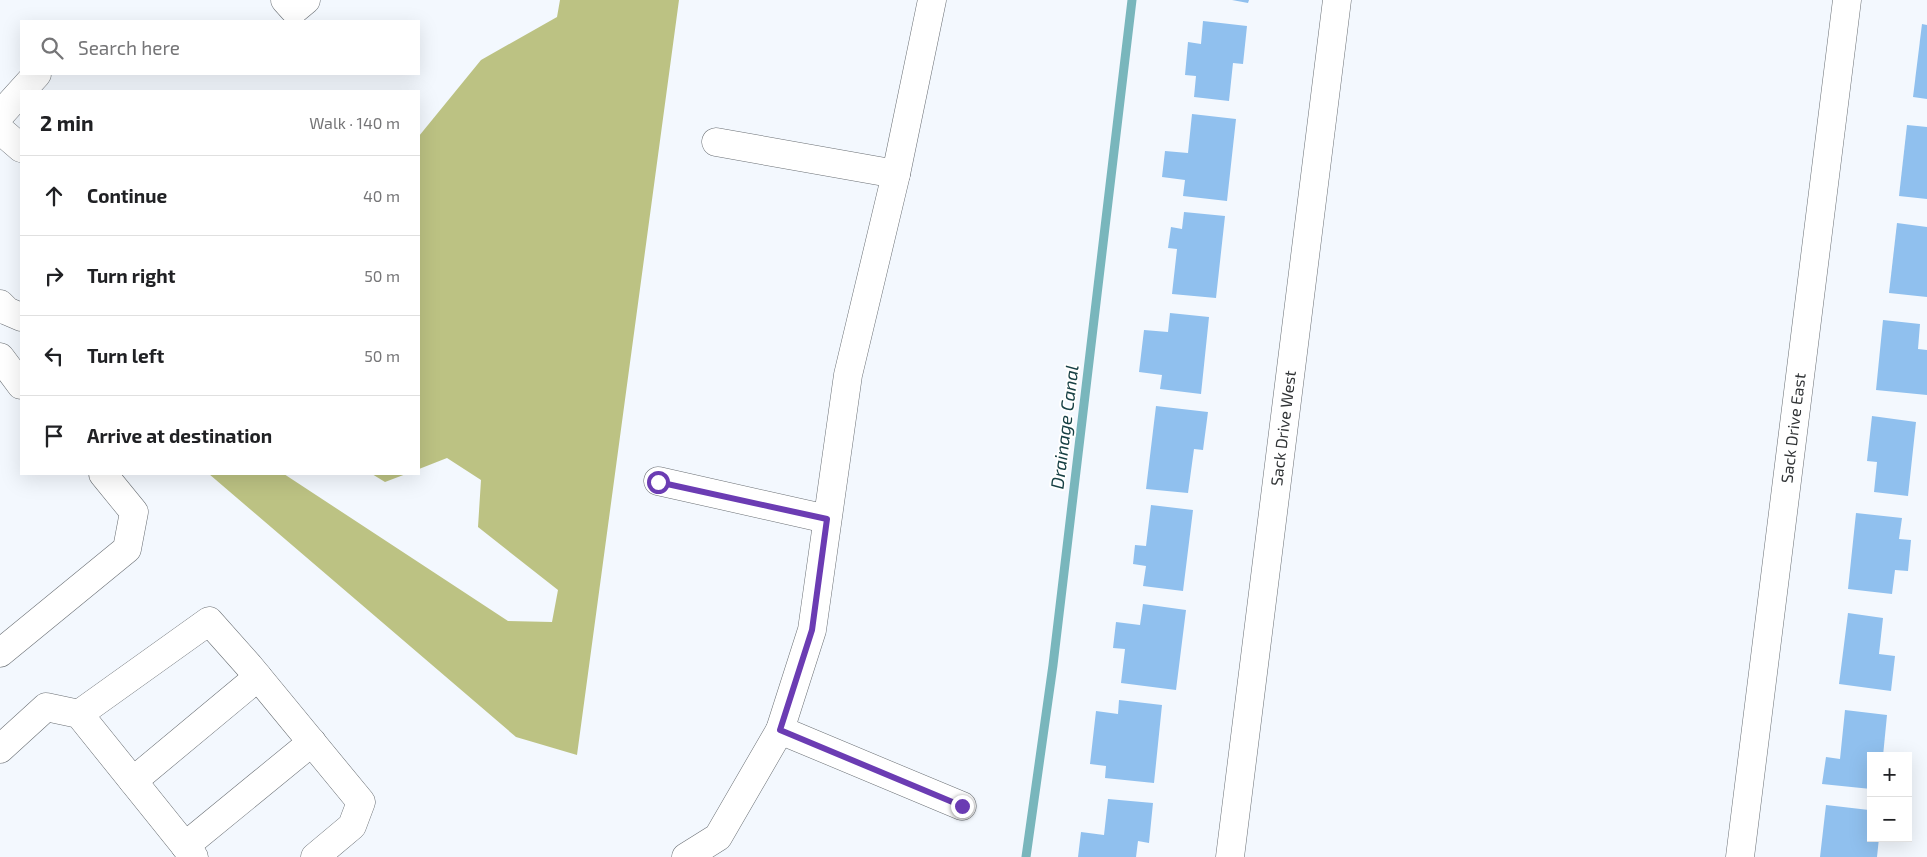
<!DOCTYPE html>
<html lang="en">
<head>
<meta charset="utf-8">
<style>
	body { margin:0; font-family:"Exo 2",sans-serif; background:#f2f2f2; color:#202124 }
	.controls { position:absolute; right:15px; bottom:15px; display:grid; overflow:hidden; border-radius:0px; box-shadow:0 5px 20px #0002 }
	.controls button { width:45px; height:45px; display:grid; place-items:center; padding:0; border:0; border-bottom:1px solid #e0e0e0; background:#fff; color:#202124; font:25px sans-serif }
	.stop { position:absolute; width:15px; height:15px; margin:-11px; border:4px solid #6b3cb3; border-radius:50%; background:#fff }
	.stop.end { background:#6b3cb3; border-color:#fff; box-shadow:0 1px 5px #0008 }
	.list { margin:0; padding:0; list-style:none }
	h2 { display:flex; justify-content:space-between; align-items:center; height:65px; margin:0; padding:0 20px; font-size:21px }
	h2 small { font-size:16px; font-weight:400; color:#757577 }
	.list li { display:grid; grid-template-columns:32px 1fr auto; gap:15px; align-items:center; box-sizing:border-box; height:80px; padding:0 20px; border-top:1px solid #e0e0e0 }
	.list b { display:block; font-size:19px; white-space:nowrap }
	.list em { font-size:16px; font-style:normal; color:#757577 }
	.icon { flex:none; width:28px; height:28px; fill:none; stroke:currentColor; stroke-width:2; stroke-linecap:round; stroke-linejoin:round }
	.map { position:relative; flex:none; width:1927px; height:857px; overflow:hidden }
	.search { position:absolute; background:#fff; box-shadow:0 5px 20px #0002; left:20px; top:20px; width:400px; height:55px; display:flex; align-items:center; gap:12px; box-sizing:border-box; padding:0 18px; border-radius:0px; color:#757577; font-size:19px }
	.panel { position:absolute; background:#fff; box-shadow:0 5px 20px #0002; left:20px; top:90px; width:400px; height:385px; border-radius:0px }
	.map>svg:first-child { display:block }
	.forest { fill:#bcc283 }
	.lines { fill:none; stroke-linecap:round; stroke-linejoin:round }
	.stream { stroke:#79b6bc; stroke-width:9 }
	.building { fill:#90c0ee }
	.minor-casing { stroke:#6a6f74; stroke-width:29 }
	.minor { stroke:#fff; stroke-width:28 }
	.route { stroke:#6b3cb3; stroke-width:6 }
	.labels { text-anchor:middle; stroke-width:4; stroke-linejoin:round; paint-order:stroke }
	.street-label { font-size:16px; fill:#313436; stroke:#fff }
	.water-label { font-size:18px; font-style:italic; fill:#174044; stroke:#fff }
</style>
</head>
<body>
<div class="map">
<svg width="1927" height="857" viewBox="0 0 1927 857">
	<rect width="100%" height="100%" fill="#f3f8fe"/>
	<!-- forest -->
	<g class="forest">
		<path d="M 560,0 L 679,0 L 577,755 L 516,737 L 209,474 L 284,474 L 508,621 L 552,622 L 558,590 L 478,527 L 481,480 L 447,458 L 419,469 L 419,136 L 481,60 L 557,17 Z"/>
		<path d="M 372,474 L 406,474 L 385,482 Z"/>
	</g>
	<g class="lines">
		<!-- stream -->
		<path class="stream" d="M 1026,857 L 1053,665 L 1132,0"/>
	</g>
	<!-- building -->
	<g class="building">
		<path d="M 1232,0 L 1249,0 L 1248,3 Z"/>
		<path d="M 1203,21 L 1247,26 L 1243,64 L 1233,63 L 1229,101 L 1194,97 L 1196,76 L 1185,75 L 1188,42 L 1201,44 Z"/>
		<path d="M 1922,24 L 1927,25 L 1927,99 L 1913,97 Z"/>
		<path d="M 1192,114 L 1236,119 L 1227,201 L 1183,196 L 1185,180 L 1162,177 L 1165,151 L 1188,153 Z"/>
		<path d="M 1907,125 L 1927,127 L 1927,199 L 1899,196 Z"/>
		<path d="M 1184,212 L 1225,216 L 1216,298 L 1172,294 L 1177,249 L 1168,248 L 1171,227 L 1182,229 Z"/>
		<path d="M 1897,223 L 1927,227 L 1927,297 L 1889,293 Z"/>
		<path d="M 1170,313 L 1209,317 L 1201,394 L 1160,389 L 1162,375 L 1139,372 L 1144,330 L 1168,332 Z"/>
		<path d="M 1883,320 L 1920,324 L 1918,349 L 1927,350 L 1927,395 L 1876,390 Z"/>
		<path d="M 1156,406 L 1208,412 L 1203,450 L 1194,449 L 1188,493 L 1146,489 Z"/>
		<path d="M 1872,416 L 1916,422 L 1908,496 L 1874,492 L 1877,462 L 1867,461 Z"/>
		<path d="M 1151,505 L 1193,510 L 1183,591 L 1143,586 L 1146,566 L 1133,564 L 1135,545 L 1146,546 Z"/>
		<path d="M 1856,513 L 1902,518 L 1899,539 L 1911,540 L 1908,571 L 1895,570 L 1892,594 L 1848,589 Z"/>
		<path d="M 1143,604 L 1186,610 L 1176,690 L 1121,683 L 1125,649 L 1113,648 L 1116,622 L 1140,625 Z"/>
		<path d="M 1848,613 L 1883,618 L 1879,654 L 1895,656 L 1891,691 L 1839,684 Z"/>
		<path d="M 1119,700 L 1162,705 L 1154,783 L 1105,778 L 1106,766 L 1090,764 L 1096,711 L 1118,714 Z"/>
		<path d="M 1845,710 L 1887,715 L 1883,756 L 1871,756 L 1871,789 L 1822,784 L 1826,757 L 1840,759 Z"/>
		<path d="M 1108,799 L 1153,803 L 1149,843 L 1138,841 L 1136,857 L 1078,857 L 1081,832 L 1104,835 Z"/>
		<path d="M 1826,805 L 1869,810 L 1867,827 L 1871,827 L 1871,838 L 1879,838 L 1877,857 L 1820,857 Z"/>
	</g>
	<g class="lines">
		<defs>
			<g id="minor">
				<path d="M 285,0 L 294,10 L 306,0"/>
				<path d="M 0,115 L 37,74"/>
				<path d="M 0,130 L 21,148"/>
				<path d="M 716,142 L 896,174"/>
				<path d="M 0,304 L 7,311 L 21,317"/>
				<path d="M 0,357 L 21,385"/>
				<path d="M 658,481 L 827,519"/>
				<path d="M 0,653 L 127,549 L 134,512 L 103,474"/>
				<path d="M 79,714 L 209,621 L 249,666 L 361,802 L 352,826 L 315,857"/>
				<path d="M 780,730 L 962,806"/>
				<path d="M 0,749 L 46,707 L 79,714 L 194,857"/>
				<path d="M 133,781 L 258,677"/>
				<path d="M 185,846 L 312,742"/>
				<path d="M 686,857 L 718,837 L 780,730 L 812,630 L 848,375 L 896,174 L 932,0"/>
				<path d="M 1230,857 L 1337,0"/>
				<path d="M 1740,857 L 1847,0"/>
			</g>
		</defs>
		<!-- minor casing -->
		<use href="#minor" class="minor-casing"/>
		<!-- minor -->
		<use href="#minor" class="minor"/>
	</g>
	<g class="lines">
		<!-- route -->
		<path class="route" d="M 658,482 L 827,519 L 812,630 L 780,730 L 962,806"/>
	</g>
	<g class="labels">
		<!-- street labels -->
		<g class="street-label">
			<text transform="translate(1283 428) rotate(-83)" y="6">Sack Drive West</text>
			<text transform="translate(1793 428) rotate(-83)" y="6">Sack Drive East</text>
		</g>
		<!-- water labels -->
		<g class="water-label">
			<text transform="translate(1065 427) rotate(-83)" y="6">Drainage Canal</text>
		</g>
	</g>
</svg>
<div class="controls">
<button>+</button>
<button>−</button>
</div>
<div class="stop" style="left:658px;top:482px"></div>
<div class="stop end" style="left:962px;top:806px"></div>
<div class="search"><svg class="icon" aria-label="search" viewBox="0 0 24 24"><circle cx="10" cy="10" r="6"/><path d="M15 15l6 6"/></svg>Search here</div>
<section class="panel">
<h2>2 min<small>Walk · 140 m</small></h2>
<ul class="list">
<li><svg class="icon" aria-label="ahead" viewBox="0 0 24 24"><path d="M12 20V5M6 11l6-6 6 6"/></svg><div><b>Continue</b></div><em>40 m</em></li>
<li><svg class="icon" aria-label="right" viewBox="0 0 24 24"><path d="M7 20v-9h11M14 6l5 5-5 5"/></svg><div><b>Turn right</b></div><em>50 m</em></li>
<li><svg class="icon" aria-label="left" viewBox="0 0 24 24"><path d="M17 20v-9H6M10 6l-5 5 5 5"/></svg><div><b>Turn left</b></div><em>50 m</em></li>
<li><svg class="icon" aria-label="arrive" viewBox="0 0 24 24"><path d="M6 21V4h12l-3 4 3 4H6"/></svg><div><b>Arrive at destination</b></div></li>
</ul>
</section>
</div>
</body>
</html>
